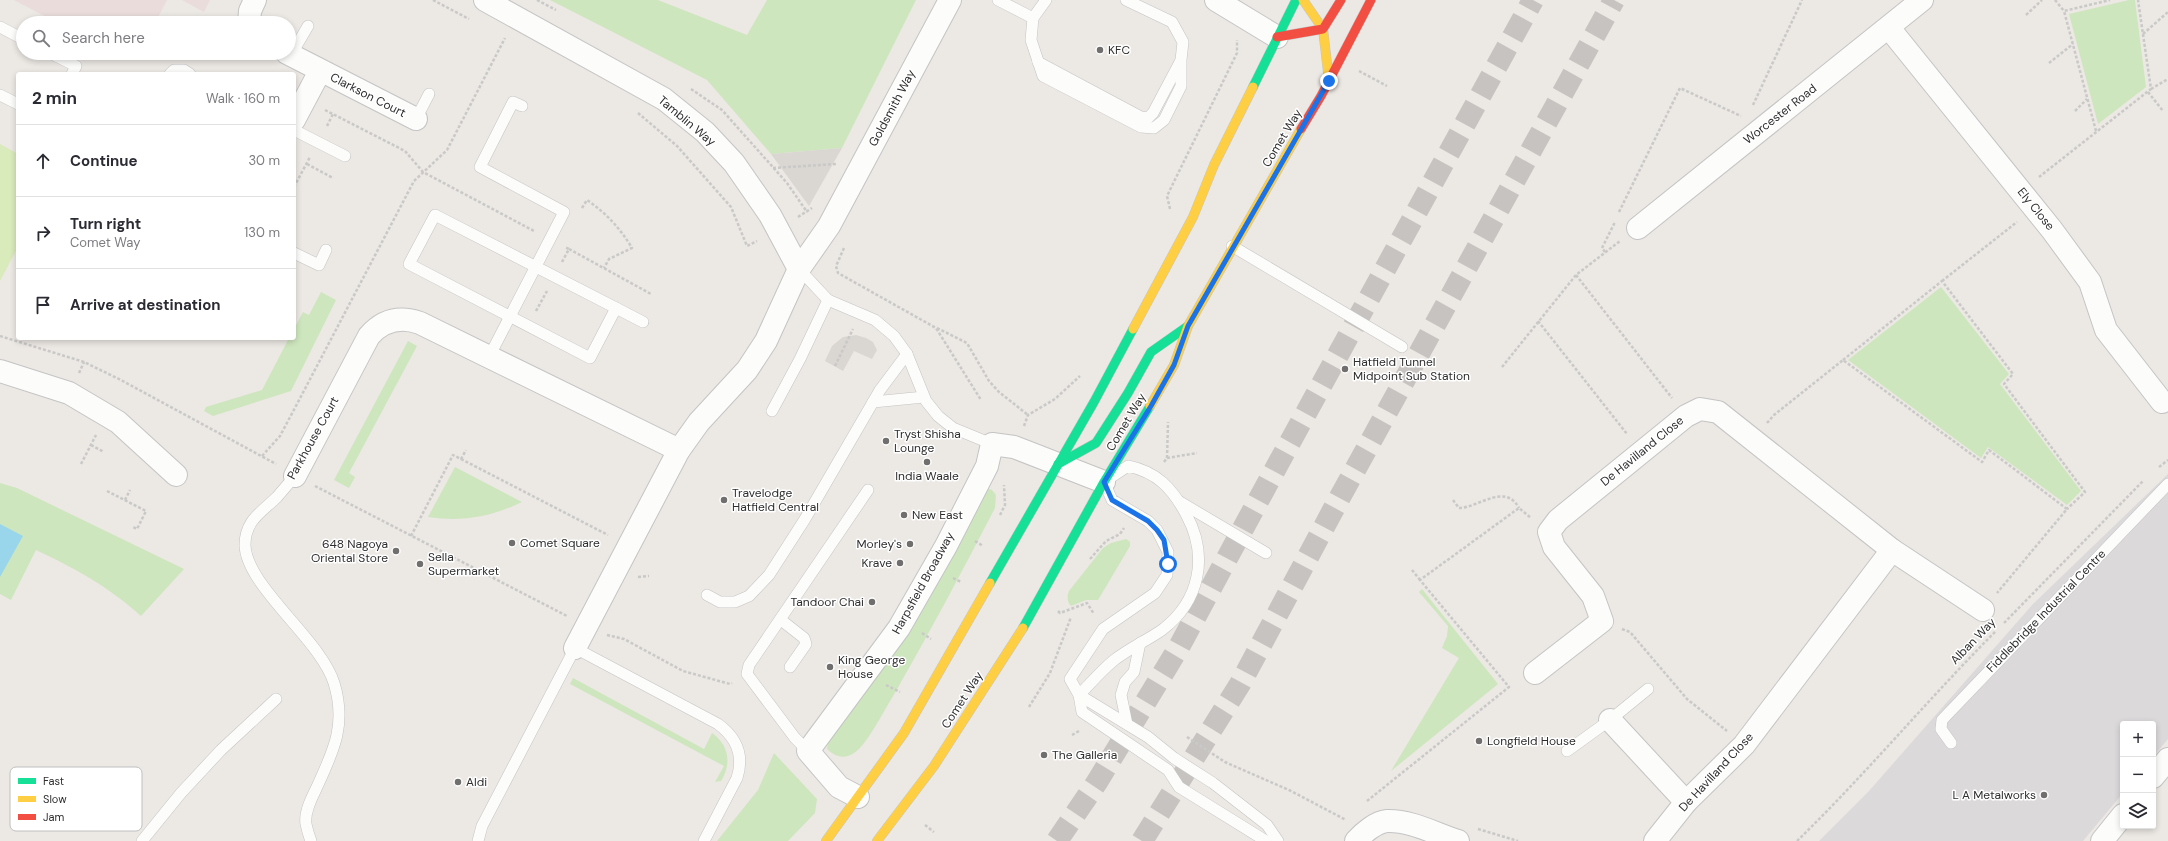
<!DOCTYPE html>
<html lang="en">
<head>
<meta charset="utf-8">
<style>
	body { margin:0; font-family:"DM Sans",sans-serif; background:#f7f7f7; color:#2b2b33 }
	.controls { position:absolute; right:12px; bottom:12px; display:grid; overflow:hidden; border-radius:4px; box-shadow:0 2px 6px #0003 }
	.controls button { width:36px; height:36px; display:grid; place-items:center; padding:0; border:0; border-bottom:1px solid #e1e1e2; background:#fff; color:#2b2b33; font:20px sans-serif }
	.stop { position:absolute; width:12px; height:12px; margin:-9px; border:3px solid #1a73e8; border-radius:50%; background:#fff }
	.stop.end { background:#1a73e8; border-color:#fff; box-shadow:0 1px 4px #0008 }
	.list { margin:0; padding:0; list-style:none }
	h2 { display:flex; justify-content:space-between; align-items:center; height:52px; margin:0; padding:0 16px; font-size:17px }
	h2 small { font-size:13px; font-weight:400; color:#7c7c81 }
	.list li { display:grid; grid-template-columns:26px 1fr auto; gap:12px; align-items:center; box-sizing:border-box; height:72px; padding:0 16px; border-top:1px solid #e1e1e2 }
	.list b { display:block; font-size:15px; white-space:nowrap }
	.list p { margin:0; font-size:13px; white-space:nowrap; color:#7c7c81 }
	.list em { font-size:13px; font-style:normal; color:#7c7c81 }
	.icon { flex:none; width:22px; height:22px; fill:none; stroke:currentColor; stroke-width:2; stroke-linecap:round; stroke-linejoin:round }
	.map { position:relative; flex:none; width:2168px; height:841px; overflow:hidden }
	.search { position:absolute; background:#fff; box-shadow:0 2px 6px #0003; left:16px; top:16px; width:280px; height:44px; display:flex; align-items:center; gap:10px; box-sizing:border-box; padding:0 14px; border-radius:22px; color:#7c7c81; font-size:15px }
	.panel { position:absolute; background:#fff; box-shadow:0 2px 6px #0003; left:16px; top:72px; width:280px; height:268px; border-radius:4px }
	.map>svg:first-child { display:block }
	.industrial { fill:#dcd9db }
	.medical { fill:#e9dcdb }
	.green { fill:#cee6be }
	.pitch { fill:#d9eabb }
	.plaza { fill:#dad6d2 }
	.water { fill:#99d6ec }
	.lines { fill:none; stroke-linecap:round; stroke-linejoin:round }
	.highway-tunnel { stroke:#c6c3c0; stroke-width:22; stroke-dasharray:22 11; stroke-linecap:butt }
	.lane-casing { stroke:#c5c4c5; stroke-width:12 }
	.street-casing { stroke:#c5c4c5; stroke-width:24 }
	.fast-casing { stroke:#c6c5c4; stroke-width:10 }
	.slow-casing { stroke:#c6c5c4; stroke-width:10 }
	.jam-casing { stroke:#c6c5c4; stroke-width:10 }
	.path { stroke:#c9c9c8; stroke-width:2.5; stroke-dasharray:3 2; stroke-linecap:butt }
	.lane { stroke:#fcfcfb; stroke-width:11 }
	.street { stroke:#fcfcfb; stroke-width:22 }
	.fast { stroke:#16e098; stroke-width:9 }
	.slow { stroke:#ffcf43; stroke-width:9 }
	.jam { stroke:#f24e42; stroke-width:9 }
	.route { stroke:#1a73e8; stroke-width:5 }
	.poi-dot { fill:#706f6e; stroke:#fff; stroke-width:1.5 }
	.labels { text-anchor:middle; stroke-width:3; stroke-linejoin:round; paint-order:stroke }
	.poi-label { font-size:12px; fill:#2e2e2e; stroke:#fff; text-anchor:start }
	.street-label { font-size:12px; fill:#2e2e2e; stroke:#fff }
	.key { fill:#fff; stroke:#c0c0c0; stroke-width:1 }
	.key-label { font-size:11px; fill:#2e2e2e }
</style>
</head>
<body>
<div class="map">
<svg width="2168" height="841" viewBox="0 0 2168 841">
	<rect width="100%" height="100%" fill="#ece8e4"/>
	<!-- industrial -->
	<path class="industrial" d="M 2168,474 L 2168,739 L 2153,757 L 2153,724 L 2123,724 L 2123,793 L 2083,841 L 1819,841 L 1869,791 L 2033,604 Z"/>
	<!-- medical -->
	<g class="medical">
		<path d="M 14,0 L 167,0 L 155,23 L 58,23 Z"/>
		<path d="M 182,0 L 210,0 L 204,12 Z"/>
	</g>
	<!-- green -->
	<g class="green">
		<path d="M 550,0 L 658,0 L 747,35 L 767,0 L 916,0 L 842,148 L 771,154 L 707,80 Z"/>
		<path d="M 2129,0 L 2135,0 L 2146,87 L 2098,124 L 2069,14 Z"/>
		<path d="M 1941,287 L 2009,374 L 2000,384 L 2081,491 L 2067,505 L 1988,447 L 1981,458 L 1848,360 Z"/>
		<path d="M 321,292 L 336,300 L 291,391 L 213,416 L 204,411 L 206,407 L 262,390 L 289,338 L 294,338 L 294,329 L 303,312 L 309,315 Z"/>
		<path d="M 408,341 L 417,346 L 349,473 L 355,477 L 349,488 L 334,480 Z"/>
		<path d="M 455,467 L 522,502 C 491,517 462,522 428,517 Z"/>
		<path d="M 0,483 L 17,488 L 184,569 L 141,616 C 106,585 78,570 36,550 L 11,600 L 0,594 Z"/>
		<path d="M 987,488 L 992,490 L 996,495 L 995,508 C 962,572 928,635 892,698 C 883,712 867,745 854,753 C 844,760 834,756 827,749 L 829,736 Z"/>
		<path d="M 1126,539 L 1130,542 L 1130,546 L 1098,600 L 1086,600 L 1071,606 C 1067,602 1067,596 1069,591 L 1103,548 L 1111,543 Z"/>
		<path d="M 1422,589 L 1498,684 L 1391,771 L 1459,658 L 1442,648 L 1447,636 L 1448,626 L 1419,592 Z"/>
		<path d="M 573,678 L 704,749 L 712,733 C 729,745 732,764 721,781 L 715,782 L 724,766 L 570,684 Z"/>
		<path d="M 774,753 L 817,799 L 815,813 L 788,841 L 717,841 L 758,790 Z"/>
	</g>
	<!-- pitch -->
	<path class="pitch" d="M 0,144 L 18,154 L 18,247 L 0,281 Z"/>
	<!-- plaza -->
	<g class="plaza">
		<path d="M 842,148 L 809,206 L 771,154 Z"/>
		<path d="M 856,335 L 866,338 L 873,342 L 877,350 L 872,359 L 854,351 L 843,371 L 825,361 L 832,346 L 843,337 Z"/>
	</g>
	<!-- water -->
	<path class="water" d="M 0,524 L 23,536 L 0,577 Z"/>
	<g class="lines">
		<!-- highway-tunnel -->
		<g class="highway-tunnel">
			<path d="M 1057,841 L 1097,782 L 1179,647 L 1278,464 L 1533,0"/>
			<path d="M 1142,841 L 1240,684 L 1340,497 L 1614,0"/>
		</g>
		<defs>
			<g id="lane">
				<path d="M 998,0 L 1033,18"/>
				<path d="M 1046,0 L 1033,18 L 1031,40 L 1043,76 L 1141,127 L 1154,128 L 1164,120 L 1181,86 L 1181,60 L 1183,42 L 1172,22 L 1126,0"/>
				<path d="M 0,27 L 23,39"/>
				<path d="M 50,53 L 76,66 L 72,74"/>
				<path d="M 291,55 L 308,26"/>
				<path d="M 1038,62 L 1141,117 L 1148,118 L 1153,113 L 1180,62"/>
				<path d="M 170,74 L 174,70 L 184,70 L 190,74"/>
				<path d="M 0,95 L 18,104"/>
				<path d="M 416,119 L 429,94"/>
				<path d="M 294,130 L 345,156"/>
				<path d="M 435,215 L 616,308 L 590,358 L 409,264 Z"/>
				<path d="M 1232,246 L 1402,347"/>
				<path d="M 294,253 L 319,265 L 326,250"/>
				<path d="M 799,269 L 828,300 L 875,320 L 894,336 L 907,354 L 926,401 L 938,416 L 953,428 L 992,444"/>
				<path d="M 616,308 L 643,322"/>
				<path d="M 489,357 L 564,212 L 480,167 L 513,102 L 522,106"/>
				<path d="M 873,402 L 924,397"/>
				<path d="M 772,411 L 800,359 L 828,300"/>
				<path d="M 295,476 C 289,483 283,490 277,497 C 262,512 245,520 245,545 C 246,586 321,640 334,683 C 347,725 333,752 316,789 C 311,799 304,813 306,824 C 307,829 309,836 311,841"/>
				<path d="M 1180,502 L 1266,553"/>
				<path d="M 707,595 L 720,602 L 735,602 L 749,596 L 769,575 L 805,519 L 880,390 L 907,354"/>
				<path d="M 781,620 L 804,638 L 806,644 L 790,667"/>
				<path d="M 1079,695 C 1090,684 1101,671 1113,661 C 1128,649 1146,641 1162,630 C 1200,601 1209,556 1186,514 C 1172,488 1157,472 1128,466 L 1104,482 L 1112,500 L 1148,521 L 1157,530 L 1168,552 L 1167,575 L 1155,593 L 1103,629 L 1070,679 L 1079,695 L 1082,712 L 1168,770 L 1179,787 L 1266,841"/>
				<path d="M 1079,695 L 1148,737 L 1174,758 L 1213,783 L 1267,825 L 1278,841"/>
				<path d="M 1127,724 L 1121,695 L 1125,682 L 1134,672 L 1140,643"/>
				<path d="M 1951,743 L 1941,729 L 1942,720 L 2168,484"/>
				<path d="M 808,751 L 795,738 L 747,674 L 749,665 L 868,490"/>
				<path d="M 1567,751 L 1610,720 L 1648,689"/>
				<path d="M 142,841 L 181,793 L 221,750 L 276,699"/>
				<path d="M 478,841 L 482,826 L 575,648 L 718,724 C 737,738 744,756 737,778 L 704,841"/>
			</g>
			<g id="street">
				<path d="M 485,0 L 664,99 L 705,132 L 734,163 L 770,215 L 799,269"/>
				<path d="M 1216,0 L 1277,37"/>
				<path d="M 249,23 L 250,11 L 255,0"/>
				<path d="M 1889,28 L 2052,230 L 2090,282 L 2106,330 L 2162,402"/>
				<path d="M 287,53 L 416,119"/>
				<path d="M 294,120 L 320,71"/>
				<path d="M 1638,228 L 1922,0"/>
				<path d="M 0,371 L 69,393 L 118,422 L 176,475"/>
				<path d="M 295,476 L 369,336 C 383,320 400,316 420,323 L 679,450"/>
				<path d="M 1892,550 L 1983,610"/>
				<path d="M 575,648 L 679,450 L 699,422 L 747,370 L 766,341 L 799,269 L 829,226 L 950,0"/>
				<path d="M 1535,673 L 1602,621 L 1593,596 L 1554,547 L 1549,532 L 1558,520 L 1686,416 L 1700,409 L 1718,412 L 1892,550 L 1744,745 L 1686,802 L 1655,841"/>
				<path d="M 1610,720 L 1686,802"/>
				<path d="M 2153,777 L 2168,759"/>
				<path d="M 858,797 L 839,787 L 808,751 L 899,628 L 946,546 L 987,466 L 992,444 L 1014,447 L 1104,482"/>
				<path d="M 1356,841 C 1363,833 1376,822 1387,821 C 1410,820 1436,834 1458,841"/>
				<path d="M 2102,841 L 2123,815"/>
			</g>
			<g id="fast">
				<path d="M 1253,87 L 1296,0"/>
				<path d="M 1058,464 L 1096,443 L 1128,393 L 1151,352 L 1188,326"/>
				<path d="M 990,583 L 1094,402 L 1133,329"/>
				<path d="M 1023,628 L 1104,482 L 1150,406"/>
			</g>
			<g id="slow">
				<path d="M 1303,0 L 1323,29 L 1329,81"/>
				<path d="M 1133,329 L 1193,217 L 1214,165 L 1253,87"/>
				<path d="M 1150,406 L 1174,365 L 1188,326 L 1301,129"/>
				<path d="M 826,841 L 904,733 L 990,583"/>
				<path d="M 877,841 L 934,766 L 1023,628"/>
			</g>
			<g id="jam">
				<path d="M 1277,37 L 1323,29 L 1341,0"/>
				<path d="M 1301,129 L 1321,96 L 1371,0"/>
			</g>
		</defs>
		<!-- lane casing -->
		<use href="#lane" class="lane-casing"/>
		<!-- street casing -->
		<use href="#street" class="street-casing"/>
		<!-- fast casing -->
		<use href="#fast" class="fast-casing"/>
		<!-- slow casing -->
		<use href="#slow" class="slow-casing"/>
		<!-- jam casing -->
		<use href="#jam" class="jam-casing"/>
		<!-- path -->
		<g class="path">
			<path d="M 433,0 L 469,19"/>
			<path d="M 537,0 L 556,10"/>
			<path d="M 2055,0 L 2064,11"/>
			<path d="M 2026,15 L 2042,0"/>
			<path d="M 2143,34 L 2168,12"/>
			<path d="M 2049,63 L 2073,44"/>
			<path d="M 1359,71 L 1387,86"/>
			<path d="M 691,89 L 722,110 L 787,183 L 807,212"/>
			<path d="M 2151,89 L 2168,79"/>
			<path d="M 2148,92 L 2163,111"/>
			<path d="M 1753,105 L 1802,0"/>
			<path d="M 325,110 L 405,151 L 423,172 L 534,231"/>
			<path d="M 2075,111 L 2087,99"/>
			<path d="M 638,113 L 677,146 L 731,207 L 747,246 L 757,241"/>
			<path d="M 327,126 L 333,114"/>
			<path d="M 2096,131 L 2064,11 L 2110,0"/>
			<path d="M 307,164 L 333,178"/>
			<path d="M 773,168 L 836,164"/>
			<path d="M 2039,177 L 2151,89 L 2138,0"/>
			<path d="M 294,187 L 310,157"/>
			<path d="M 582,208 L 587,200 C 606,213 620,228 632,248 L 609,259 L 604,268"/>
			<path d="M 1170,209 L 1167,196 L 1237,53 L 1237,40"/>
			<path d="M 1619,212 L 1680,88 L 1741,116"/>
			<path d="M 798,217 L 812,208"/>
			<path d="M 844,248 L 836,266 L 838,273 L 936,328 L 981,400"/>
			<path d="M 569,249 L 651,294"/>
			<path d="M 1605,252 L 1602,248 L 1615,222"/>
			<path d="M 562,262 L 569,249 L 565,247"/>
			<path d="M 1576,275 L 1672,398"/>
			<path d="M 1942,281 L 2017,222"/>
			<path d="M 536,311 L 547,291"/>
			<path d="M 1538,321 L 1627,434"/>
			<path d="M 937,328 L 967,343 L 989,381 L 999,392 L 1028,415"/>
			<path d="M 0,336 L 84,362 L 119,379 L 276,464"/>
			<path d="M 1843,360 L 1942,281 L 2013,374 L 2004,384 L 2085,492 L 2067,509"/>
			<path d="M 835,366 L 853,329"/>
			<path d="M 1502,367 L 1576,275 L 1620,241"/>
			<path d="M 79,373 L 84,362"/>
			<path d="M 1767,423 L 1774,415 L 1843,360 L 1982,462 L 1989,450 L 2067,509 L 1997,593"/>
			<path d="M 1024,426 L 1028,415 L 1055,399 L 1080,376"/>
			<path d="M 91,445 L 104,452"/>
			<path d="M 262,456 L 280,436 L 297,404 L 414,181 L 447,150 L 505,38"/>
			<path d="M 1167,458 L 1197,453"/>
			<path d="M 461,459 L 608,535"/>
			<path d="M 1164,462 L 1167,458 L 1168,422"/>
			<path d="M 81,464 L 96,435"/>
			<path d="M 2159,467 L 2168,460"/>
			<path d="M 315,486 L 567,616"/>
			<path d="M 107,491 L 146,511 L 137,529 L 133,527"/>
			<path d="M 125,500 L 130,490"/>
			<path d="M 1453,500 L 1459,508 C 1478,508 1505,482 1519,508"/>
			<path d="M 1000,515 L 1005,505 L 1004,485"/>
			<path d="M 411,536 L 453,455 L 461,459 L 466,450"/>
			<path d="M 975,541 L 983,546"/>
			<path d="M 1090,559 L 1106,541 L 1120,534 L 1124,528"/>
			<path d="M 1412,570 L 1420,580"/>
			<path d="M 638,577 L 649,576"/>
			<path d="M 953,578 L 961,582"/>
			<path d="M 1058,611 L 1060,613 L 1087,603 L 1094,614"/>
			<path d="M 2004,623 L 2143,481"/>
			<path d="M 1622,629 L 1630,632 L 1687,699 L 1727,731"/>
			<path d="M 922,633 L 931,639"/>
			<path d="M 607,635 L 624,639 L 683,671 L 730,684 L 732,683"/>
			<path d="M 886,685 L 900,692"/>
			<path d="M 1029,707 L 1050,673 L 1071,617"/>
			<path d="M 1072,735 L 1079,731"/>
			<path d="M 1187,737 L 1225,762 L 1291,791 L 1346,820"/>
			<path d="M 1367,801 L 1509,687 L 1420,580 L 1519,508 L 1531,518"/>
			<path d="M 925,825 L 934,832"/>
			<path d="M 1478,829 L 1518,841"/>
			<path d="M 1797,841 C 1866,774 1928,699 1996,631"/>
		</g>
		<!-- lane -->
		<use href="#lane" class="lane"/>
		<!-- street -->
		<use href="#street" class="street"/>
		<!-- fast -->
		<use href="#fast" class="fast"/>
		<!-- slow -->
		<use href="#slow" class="slow"/>
		<!-- jam -->
		<use href="#jam" class="jam"/>
	</g>
	<g class="lines">
		<!-- route -->
		<path class="route" d="M 1168,564 L 1164,540 L 1157,530 L 1148,521 L 1112,500 L 1104,482 L 1151,406 L 1174,365 L 1188,326 L 1329,81"/>
	</g>
	<!-- markers -->
	<g class="poi-dot">
		<circle cx="1100" cy="50" r="4"/>
		<circle cx="1345" cy="369" r="4"/>
		<circle cx="886" cy="441" r="4"/>
		<circle cx="927" cy="462" r="4"/>
		<circle cx="724" cy="500" r="4"/>
		<circle cx="904" cy="515" r="4"/>
		<circle cx="512" cy="543" r="4"/>
		<circle cx="910" cy="544" r="4"/>
		<circle cx="396" cy="551" r="4"/>
		<circle cx="900" cy="563" r="4"/>
		<circle cx="420" cy="564" r="4"/>
		<circle cx="872" cy="602" r="4"/>
		<circle cx="830" cy="667" r="4"/>
		<circle cx="1479" cy="741" r="4"/>
		<circle cx="1044" cy="755" r="4"/>
		<circle cx="458" cy="782" r="4"/>
		<circle cx="2044" cy="795" r="4"/>
	</g>
	<g class="labels">
		<!-- poi labels -->
		<g class="poi-label">
			<text x="1108" y="54">KFC</text>
			<text x="1353" y="366">Hatfield Tunnel<tspan x="1353" dy="14">Midpoint Sub Station</tspan></text>
			<text x="894" y="438">Tryst Shisha<tspan x="894" dy="14">Lounge</tspan></text>
			<text x="927" y="480" text-anchor="middle">India Waale</text>
			<text x="732" y="497">Travelodge<tspan x="732" dy="14">Hatfield Central</tspan></text>
			<text x="912" y="519">New East</text>
			<text x="520" y="547">Comet Square</text>
			<text x="388" y="548" text-anchor="end">648 Nagoya<tspan x="388" dy="14">Oriental Store</tspan></text>
			<text x="902" y="548" text-anchor="end">Morley's</text>
			<text x="428" y="561">Sella<tspan x="428" dy="14">Supermarket</tspan></text>
			<text x="892" y="567" text-anchor="end">Krave</text>
			<text x="864" y="606" text-anchor="end">Tandoor Chai</text>
			<text x="838" y="664">King George<tspan x="838" dy="14">House</tspan></text>
			<text x="1487" y="745">Longfield House</text>
			<text x="1052" y="759">The Galleria</text>
			<text x="466" y="786">Aldi</text>
			<text x="2036" y="799" text-anchor="end">L A Metalworks</text>
		</g>
		<!-- street labels -->
		<g class="street-label">
			<text transform="translate(368 95) rotate(27)" y="4">Clarkson Court</text>
			<text transform="translate(892 108) rotate(-62)" y="4">Goldsmith Way</text>
			<text transform="translate(1780 114) rotate(-38)" y="4">Worcester Road</text>
			<text transform="translate(687 121) rotate(40)" y="4">Tamblin Way</text>
			<text transform="translate(1282 138) rotate(-59)" y="4">Comet Way</text>
			<text transform="translate(2036 209) rotate(51)" y="4">Ely Close</text>
			<text transform="translate(1126 422) rotate(-59)" y="4">Comet Way</text>
			<text transform="translate(313 438) rotate(-61)" y="4">Parkhouse Court</text>
			<text transform="translate(1642 451) rotate(-39)" y="4">De Havilland Close</text>
			<text transform="translate(923 583) rotate(-61)" y="4">Harpsfield Broadway</text>
			<text transform="translate(2046 611) rotate(-46)" y="4">Fiddlebridge Industrial Centre</text>
			<text transform="translate(1973 641) rotate(-46)" y="4">Alban Way</text>
			<text transform="translate(962 700) rotate(-57)" y="4">Comet Way</text>
			<text transform="translate(1716 772) rotate(-47)" y="4">De Havilland Close</text>
		</g>
	</g>
	<!-- legend -->
	<rect x="10" y="767" width="132" height="64" rx="6" class="key"/>
	<rect x="18" y="778" width="18" height="6" fill="#16e098"/>
	<rect x="18" y="796" width="18" height="6" fill="#ffcf43"/>
	<rect x="18" y="814" width="18" height="6" fill="#f24e42"/>
	<g class="key-label">
		<text x="43" y="785">Fast</text>
		<text x="43" y="803">Slow</text>
		<text x="43" y="821">Jam</text>
	</g>
</svg>
<div class="controls">
<button>+</button>
<button>−</button>
<button><svg class="icon" aria-label="layers" viewBox="0 0 24 24"><path d="M12 4l9 5-9 5-9-5zM3 14l9 5 9-5"/></svg></button>
</div>
<div class="stop" style="left:1168px;top:564px"></div>
<div class="stop end" style="left:1329px;top:81px"></div>
<div class="search"><svg class="icon" aria-label="search" viewBox="0 0 24 24"><circle cx="10" cy="10" r="6"/><path d="M15 15l6 6"/></svg>Search here</div>
<section class="panel">
<h2>2 min<small>Walk · 160 m</small></h2>
<ul class="list">
<li><svg class="icon" aria-label="ahead" viewBox="0 0 24 24"><path d="M12 20V5M6 11l6-6 6 6"/></svg><div><b>Continue</b></div><em>30 m</em></li>
<li><svg class="icon" aria-label="right" viewBox="0 0 24 24"><path d="M7 20v-9h11M14 6l5 5-5 5"/></svg><div><b>Turn right</b><p>Comet Way</p></div><em>130 m</em></li>
<li><svg class="icon" aria-label="arrive" viewBox="0 0 24 24"><path d="M6 21V4h12l-3 4 3 4H6"/></svg><div><b>Arrive at destination</b></div></li>
</ul>
</section>
</div>
</body>
</html>
